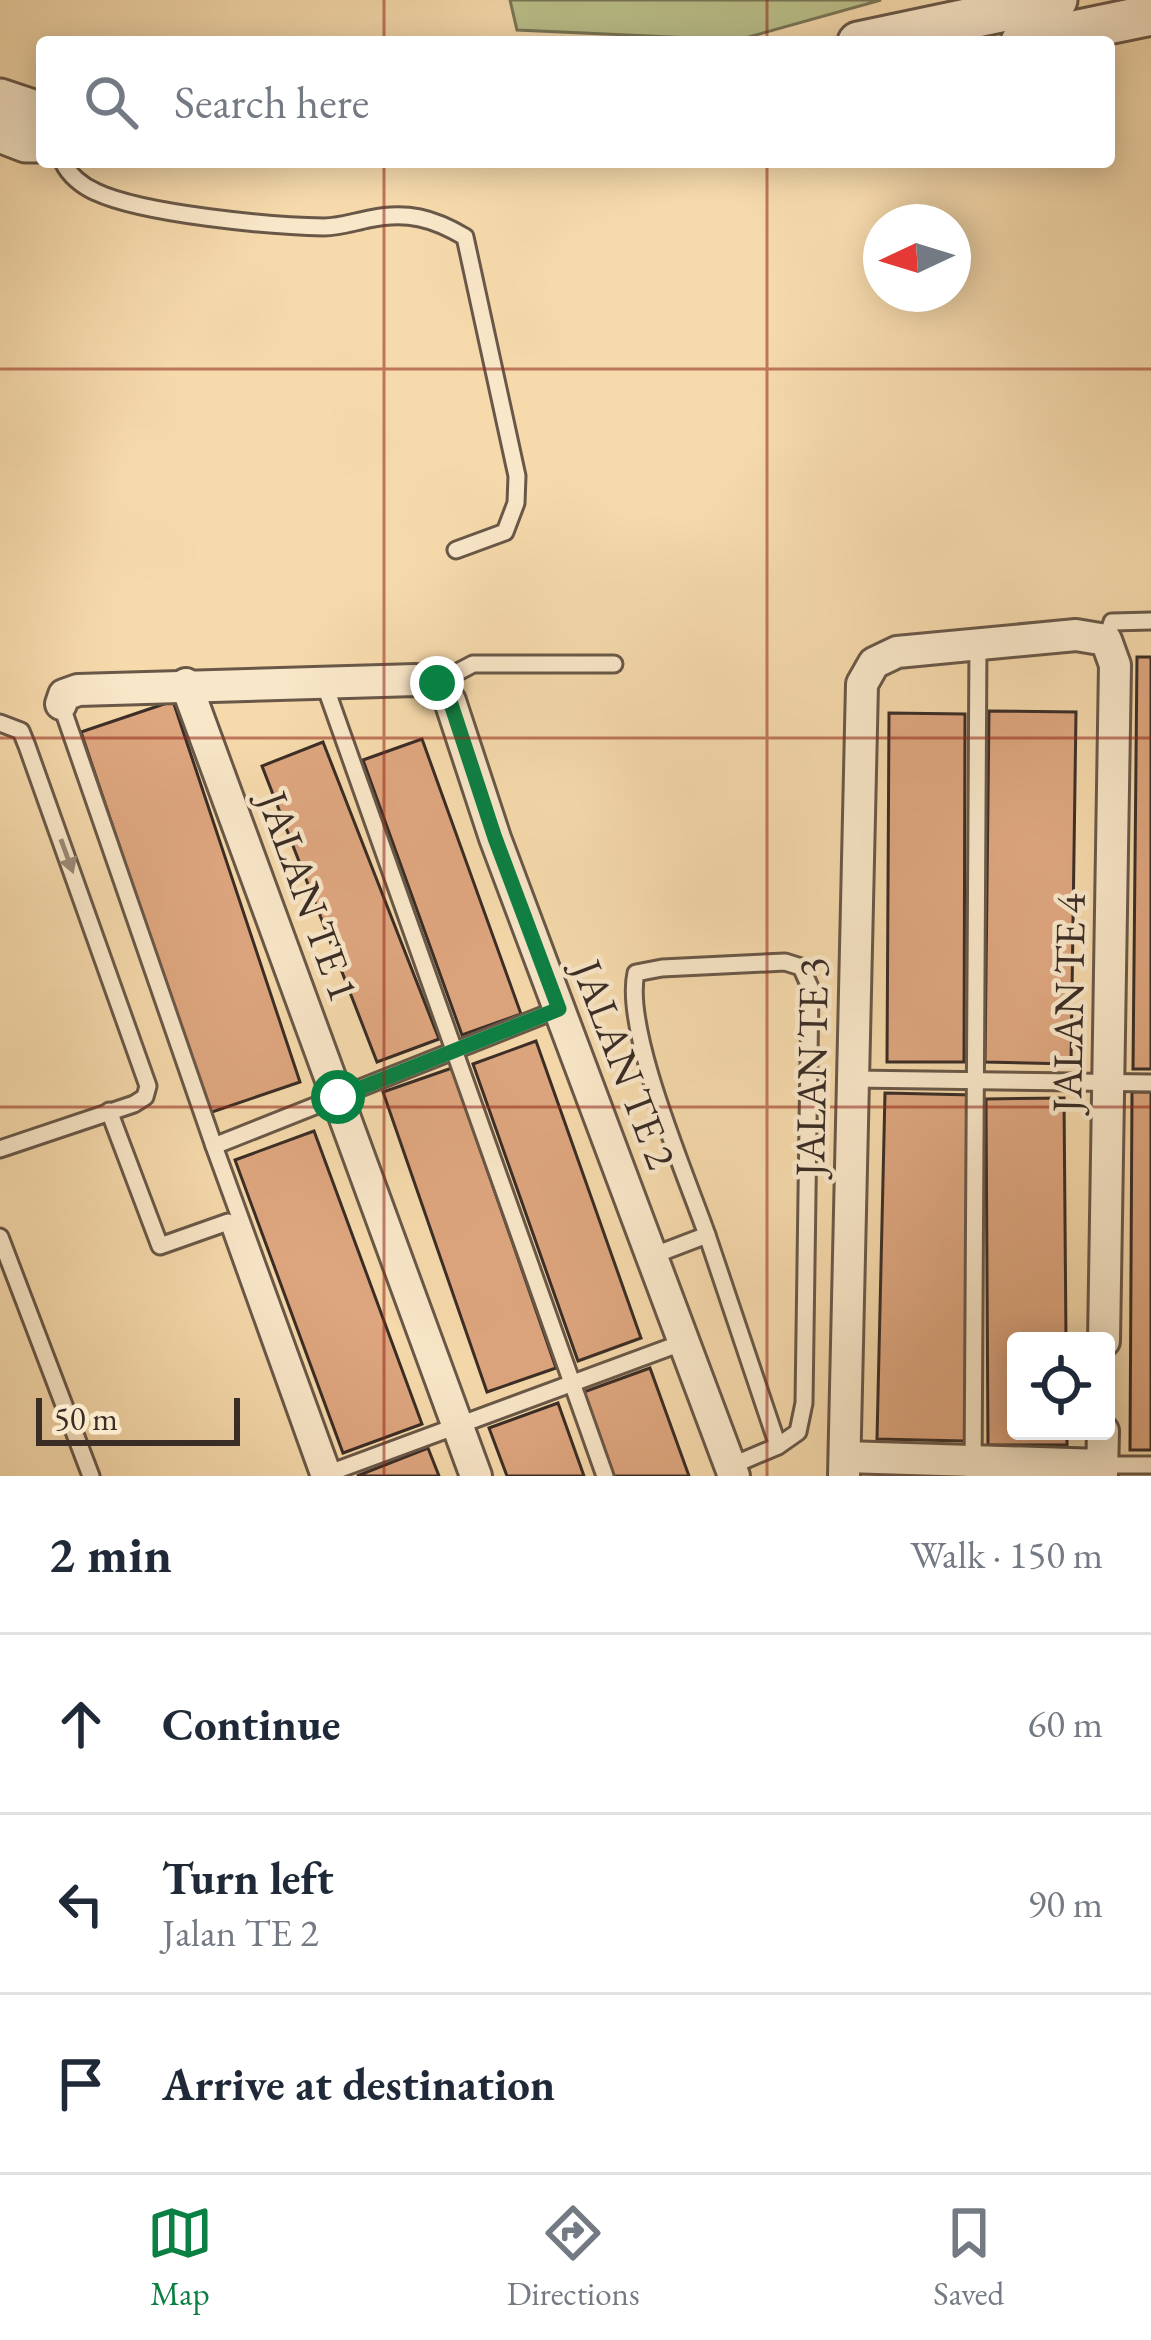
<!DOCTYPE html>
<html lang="en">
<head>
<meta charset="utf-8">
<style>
	body { margin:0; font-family:"EB Garamond",serif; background:#f2f2f3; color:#1f2937 }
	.controls { position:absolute; right:36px; bottom:36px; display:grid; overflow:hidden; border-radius:12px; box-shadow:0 6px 30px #0003 }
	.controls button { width:108px; height:108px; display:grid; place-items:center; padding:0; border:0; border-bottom:3px solid #e0e1e3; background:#fff; color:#1f2937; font:60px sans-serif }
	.compass { position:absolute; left:863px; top:204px; width:108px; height:108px; border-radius:50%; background:#fff; box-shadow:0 6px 30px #0003; rotate:266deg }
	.scale { position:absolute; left:36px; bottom:30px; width:204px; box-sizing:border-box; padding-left:12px; border:6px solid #3a2d26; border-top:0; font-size:33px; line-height:42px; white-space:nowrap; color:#3a2d26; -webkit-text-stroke:9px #f9e7c9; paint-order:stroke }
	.stop { position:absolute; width:36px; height:36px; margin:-27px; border:9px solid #0b8043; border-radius:50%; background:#fff }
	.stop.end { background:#0b8043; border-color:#fff; box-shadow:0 3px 12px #0008 }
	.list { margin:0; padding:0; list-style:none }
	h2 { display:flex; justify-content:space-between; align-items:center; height:156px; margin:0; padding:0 48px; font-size:51px }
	h2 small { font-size:39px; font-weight:400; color:#747a83 }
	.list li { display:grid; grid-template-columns:78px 1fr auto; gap:36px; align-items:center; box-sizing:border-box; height:180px; padding:0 48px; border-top:3px solid #e0e1e3 }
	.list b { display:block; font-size:45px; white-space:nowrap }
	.list p { margin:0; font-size:39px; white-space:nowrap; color:#747a83 }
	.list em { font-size:39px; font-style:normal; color:#747a83 }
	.icon { flex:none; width:66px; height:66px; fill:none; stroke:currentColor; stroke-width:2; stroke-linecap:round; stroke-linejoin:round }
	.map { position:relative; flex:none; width:1151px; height:1476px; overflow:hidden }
	.search { position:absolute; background:#fff; box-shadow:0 6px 30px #0003; left:36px; right:36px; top:36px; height:132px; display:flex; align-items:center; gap:30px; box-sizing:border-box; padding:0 42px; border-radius:12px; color:#747a83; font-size:45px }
	.sheet { height:696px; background:#fff }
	nav { display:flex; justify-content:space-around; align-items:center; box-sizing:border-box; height:168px; border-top:3px solid #e0e1e3; background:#fff; font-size:33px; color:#747a83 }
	nav a { display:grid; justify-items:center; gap:6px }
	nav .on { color:#0b8043 }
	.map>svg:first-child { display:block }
	.green { fill:#bbc08a; stroke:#7a7658; stroke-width:3 }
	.building { fill:#dea67f; stroke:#3a2d26; stroke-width:3 }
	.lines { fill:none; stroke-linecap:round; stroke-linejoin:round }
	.service-casing { stroke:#695848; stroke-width:21 }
	.minor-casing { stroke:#695848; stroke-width:36 }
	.tertiary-casing { stroke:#695848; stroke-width:45 }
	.service { stroke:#f9e7c9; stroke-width:15 }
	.minor { stroke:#f9e7c9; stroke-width:30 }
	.tertiary { stroke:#f9e7c9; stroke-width:39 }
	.oneway { fill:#9a8a78 }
	.route { stroke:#0b8043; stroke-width:15 }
	.grid { fill:none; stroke:#8f2418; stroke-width:3; stroke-opacity:0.55 }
	.labels { text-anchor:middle; stroke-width:9; stroke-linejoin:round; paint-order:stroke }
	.street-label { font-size:42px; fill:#3a2d26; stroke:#f9e7c9 }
</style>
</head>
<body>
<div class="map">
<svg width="1151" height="1476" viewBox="0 0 1151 1476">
	<rect width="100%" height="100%" fill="#f6daac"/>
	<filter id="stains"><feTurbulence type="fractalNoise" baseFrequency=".00167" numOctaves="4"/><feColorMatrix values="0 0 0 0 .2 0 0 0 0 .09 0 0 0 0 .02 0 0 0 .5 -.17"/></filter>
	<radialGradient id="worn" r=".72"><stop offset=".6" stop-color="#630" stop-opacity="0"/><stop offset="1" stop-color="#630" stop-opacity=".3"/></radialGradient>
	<!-- green -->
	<path class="green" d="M 510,0 L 881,0 L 738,40 L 517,30 Z"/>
	<!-- building -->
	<g class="building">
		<path d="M 1137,657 L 1151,657 L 1151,1069 L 1133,1069 Z"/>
		<path d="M 173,701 L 300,1082 L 209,1113 L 81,732 Z"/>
		<path d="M 989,711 L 1076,712 L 1071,1064 L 985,1062 Z"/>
		<path d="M 889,713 L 965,714 L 964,1062 L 887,1062 Z"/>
		<path d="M 422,739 L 521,1014 L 462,1035 L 363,760 Z"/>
		<path d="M 323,742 L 439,1039 L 377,1062 L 262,766 Z"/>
		<path d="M 536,1041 L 641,1338 L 578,1361 L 473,1064 Z"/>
		<path d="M 452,1068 L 556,1368 L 487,1392 L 383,1092 Z"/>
		<path d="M 1132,1092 L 1151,1092 L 1151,1450 L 1130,1450 Z"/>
		<path d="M 885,1093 L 973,1095 L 965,1441 L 877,1439 Z"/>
		<path d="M 1064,1098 L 1066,1341 L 1016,1341 L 1016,1431 L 1067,1431 L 1067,1445 L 988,1445 L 986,1099 Z"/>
		<path d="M 314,1131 L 422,1424 L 343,1453 L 235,1160 Z"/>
		<path d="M 650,1368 L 689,1476 L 611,1476 L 581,1393 Z"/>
		<path d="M 558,1403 L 584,1476 L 507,1476 L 489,1428 Z"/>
		<path d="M 428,1448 L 439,1476 L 357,1476 Z"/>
	</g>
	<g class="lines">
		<defs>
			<g id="service">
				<path d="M 63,162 C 69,175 82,186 96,192 C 143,214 270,226 324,227 C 339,227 354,222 369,219 C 407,211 433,218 465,237 L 517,476 L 516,503 L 505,532 L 456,550"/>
				<path d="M 1106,640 L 1112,622 L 1151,621"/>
				<path d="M 324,683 L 605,1476"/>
				<path d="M 437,683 L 473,664 L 614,664"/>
				<path d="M 61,704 L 214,1146 L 334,1476"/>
				<path d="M 0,723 L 21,731 L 27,746 L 148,1086 L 145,1097 L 134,1104 L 0,1149"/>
				<path d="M 853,1079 L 1151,1083"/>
				<path d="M 109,1111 L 160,1246 L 228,1222 L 319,1476"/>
				<path d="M 214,1146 L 559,1009"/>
				<path d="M 707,1235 L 778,1446 L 731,1466"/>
				<path d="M 0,1237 L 91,1476"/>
				<path d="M 652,1256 L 707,1235 C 686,1175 623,1030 636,973 L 662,968 L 785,962 L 801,967 L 810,987 L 804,1403 L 798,1432 L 778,1446"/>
				<path d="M 1102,1465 L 1151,1465"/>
				<path d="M 332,1472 L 684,1342"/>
				<path d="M 973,1476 L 978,644"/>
			</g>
			<g id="minor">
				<path d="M 186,684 L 476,1476"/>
				<path d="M 61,704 L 64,695 L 78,690 L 416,680 L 437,683 L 450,701 L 495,838 L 734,1476"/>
				<path d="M 845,1457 L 1102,1465"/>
				<path d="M 844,1476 L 862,684 L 874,663 L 897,652 L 1076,635 L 1106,640 L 1115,665 L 1104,1341"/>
				<path d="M 1102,1476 L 1103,1431"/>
			</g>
			<g id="tertiary">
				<path d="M 858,42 L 1057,0"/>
				<path d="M 1021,42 L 1151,15"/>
				<path d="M 0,99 L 42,113"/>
				<path d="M 0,132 L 26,142 L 42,142"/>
			</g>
		</defs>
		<!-- service casing -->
		<use href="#service" class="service-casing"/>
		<!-- minor casing -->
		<use href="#minor" class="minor-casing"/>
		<!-- tertiary casing -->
		<use href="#tertiary" class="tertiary-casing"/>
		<!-- service -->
		<use href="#service" class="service"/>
		<!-- minor -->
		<use href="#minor" class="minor"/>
		<!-- tertiary -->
		<use href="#tertiary" class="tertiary"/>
	</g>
	<!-- one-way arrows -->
	<defs><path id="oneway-solid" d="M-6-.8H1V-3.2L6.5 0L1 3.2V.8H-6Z" transform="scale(3)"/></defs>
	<use class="oneway" href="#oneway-solid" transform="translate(67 856) rotate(70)"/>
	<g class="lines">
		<!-- route -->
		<path class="route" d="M 338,1097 L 559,1009 L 495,838 L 450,701 L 437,683"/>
	</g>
	<!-- grid -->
	<path class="grid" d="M 384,0 L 384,42M 767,0 L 767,42M 384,162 L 384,1476M 767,162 L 767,1476M 0,369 L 1151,369M 0,738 L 1151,738M 0,1107 L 1151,1107"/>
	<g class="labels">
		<!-- street labels -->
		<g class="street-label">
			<text transform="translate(309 896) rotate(70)" y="15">JALAN TE 1</text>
			<text transform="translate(1068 1003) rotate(-89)" y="15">JALAN TE 4</text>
			<text transform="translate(625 1064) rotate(69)" y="15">JALAN TE 2</text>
			<text transform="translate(811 1067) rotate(-89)" y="15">JALAN TE 3</text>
		</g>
	</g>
	<rect width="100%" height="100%" filter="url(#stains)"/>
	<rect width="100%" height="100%" fill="url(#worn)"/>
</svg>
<div class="controls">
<button><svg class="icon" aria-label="locate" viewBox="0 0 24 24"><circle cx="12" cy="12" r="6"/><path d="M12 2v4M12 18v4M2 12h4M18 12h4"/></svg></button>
</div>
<svg class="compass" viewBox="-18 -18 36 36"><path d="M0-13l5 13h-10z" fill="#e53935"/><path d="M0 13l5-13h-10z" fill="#747a83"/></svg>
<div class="scale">50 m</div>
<div class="stop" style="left:338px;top:1097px"></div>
<div class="stop end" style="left:437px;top:683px"></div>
<div class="search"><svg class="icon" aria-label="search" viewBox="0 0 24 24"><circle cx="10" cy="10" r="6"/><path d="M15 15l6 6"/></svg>Search here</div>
</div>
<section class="sheet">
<h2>2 min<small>Walk · 150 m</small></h2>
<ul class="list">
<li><svg class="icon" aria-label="ahead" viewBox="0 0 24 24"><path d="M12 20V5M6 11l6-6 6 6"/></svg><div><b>Continue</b></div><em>60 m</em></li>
<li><svg class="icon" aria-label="left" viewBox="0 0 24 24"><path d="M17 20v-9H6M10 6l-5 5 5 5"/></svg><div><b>Turn left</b><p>Jalan TE 2</p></div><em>90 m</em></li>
<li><svg class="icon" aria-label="arrive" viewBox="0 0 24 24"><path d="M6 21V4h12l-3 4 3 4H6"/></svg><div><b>Arrive at destination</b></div></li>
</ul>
</section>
<nav>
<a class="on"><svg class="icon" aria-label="map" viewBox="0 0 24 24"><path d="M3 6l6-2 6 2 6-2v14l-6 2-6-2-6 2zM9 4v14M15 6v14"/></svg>Map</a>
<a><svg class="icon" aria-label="directions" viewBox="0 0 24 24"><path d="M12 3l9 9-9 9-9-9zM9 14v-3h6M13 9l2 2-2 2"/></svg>Directions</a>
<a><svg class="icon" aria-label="saved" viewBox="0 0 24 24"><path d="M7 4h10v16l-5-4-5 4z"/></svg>Saved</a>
</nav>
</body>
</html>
